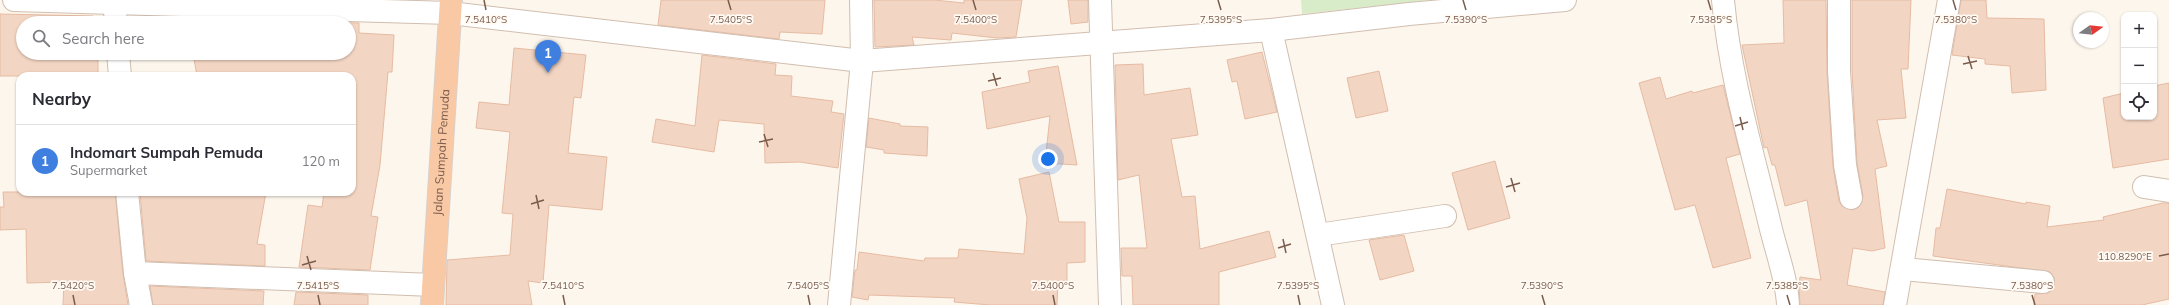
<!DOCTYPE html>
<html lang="en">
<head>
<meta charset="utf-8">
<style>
	body { margin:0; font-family:Mulish,sans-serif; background:#f2f2f3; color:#2b2b33 }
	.controls { position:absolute; right:12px; top:12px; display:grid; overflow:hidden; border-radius:8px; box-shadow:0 1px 3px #0004 }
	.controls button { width:36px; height:36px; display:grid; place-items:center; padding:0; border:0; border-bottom:1px solid #e1e1e2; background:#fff; color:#2b2b33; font:20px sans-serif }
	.compass { position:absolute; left:2073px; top:12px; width:36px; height:36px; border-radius:50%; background:#fff; box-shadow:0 1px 3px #0004; rotate:75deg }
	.you { position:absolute; left:1048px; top:159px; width:14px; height:14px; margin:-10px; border:3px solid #fff; border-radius:50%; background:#1a73e8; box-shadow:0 0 0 6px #1a73e833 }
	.badge { display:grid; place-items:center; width:26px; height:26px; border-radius:50%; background:#e76f51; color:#fff; font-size:13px; font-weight:700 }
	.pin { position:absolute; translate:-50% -33px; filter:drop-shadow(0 1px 2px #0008) }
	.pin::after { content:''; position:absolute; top:21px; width:14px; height:12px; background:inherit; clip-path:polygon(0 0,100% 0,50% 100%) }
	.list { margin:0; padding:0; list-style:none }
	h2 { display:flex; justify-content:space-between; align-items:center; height:52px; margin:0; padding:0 16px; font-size:17px }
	h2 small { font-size:13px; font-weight:400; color:#7c7c81 }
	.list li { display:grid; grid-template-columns:26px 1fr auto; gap:12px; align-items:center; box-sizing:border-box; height:72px; padding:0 16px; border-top:1px solid #e1e1e2 }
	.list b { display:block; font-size:15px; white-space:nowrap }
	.list p { margin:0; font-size:13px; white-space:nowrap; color:#7c7c81 }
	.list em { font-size:13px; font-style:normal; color:#7c7c81 }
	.icon { flex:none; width:22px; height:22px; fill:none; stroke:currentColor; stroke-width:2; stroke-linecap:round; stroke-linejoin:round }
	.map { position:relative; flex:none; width:2169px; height:305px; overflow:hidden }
	.search { position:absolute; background:#fff; box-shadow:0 1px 3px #0004; left:16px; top:16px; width:340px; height:44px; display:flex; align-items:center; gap:10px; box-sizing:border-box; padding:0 14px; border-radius:22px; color:#7c7c81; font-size:15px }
	.panel { position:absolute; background:#fff; box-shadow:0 1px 3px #0004; left:16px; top:72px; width:340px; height:124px; border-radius:12px }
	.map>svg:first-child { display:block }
	.green { fill:#d8ecc9 }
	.building { fill:#f3d5c3; stroke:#e6bba3 }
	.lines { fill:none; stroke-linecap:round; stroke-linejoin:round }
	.minor-casing { stroke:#d1beb0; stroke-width:24 }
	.trunk-casing { stroke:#dad1cd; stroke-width:24 }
	.minor { stroke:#fff; stroke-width:22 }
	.trunk { stroke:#f9c8a4; stroke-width:22 }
	.ticks { fill:none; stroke:#7a5c4d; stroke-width:1.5 }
	.labels { text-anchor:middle; stroke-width:3.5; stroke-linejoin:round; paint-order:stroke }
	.street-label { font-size:12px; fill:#7a5c4d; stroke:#fffaf3 }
	.ticks-label { font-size:10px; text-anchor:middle; fill:#7a5c4d; stroke:#fffaf3; stroke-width:3.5; stroke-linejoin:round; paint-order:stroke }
</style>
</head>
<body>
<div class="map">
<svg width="2169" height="305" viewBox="0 0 2169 305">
	<rect width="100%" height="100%" fill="#fdf6ec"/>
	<!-- green -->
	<path class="green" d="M 1301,0 L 1432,0 L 1302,14 Z"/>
	<!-- building -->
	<g class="building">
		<path d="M 661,0 L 825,0 L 822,34 L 780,32 L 779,39 L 658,25 Z"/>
		<path d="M 874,0 L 934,0 L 964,3 L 964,0 L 1022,0 L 1016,37 L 997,38 L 952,33 L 951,40 L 912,37 L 914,45 L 875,47 Z"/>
		<path d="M 1068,0 L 1088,0 L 1088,22 L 1071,24 Z"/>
		<path d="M 1783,0 L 1826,0 L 1827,72 L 1833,167 L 1839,201 L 1842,206 L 1853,210 L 1859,207 L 1863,196 L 1857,163 L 1852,71 L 1852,0 L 1911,0 L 1908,69 L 1901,69 L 1906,118 L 1877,120 L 1887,166 L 1875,169 L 1885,248 L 1872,251 L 1853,248 L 1847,285 L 1885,292 L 1883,305 L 1800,305 L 1799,287 L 1800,277 L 1821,280 L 1807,200 L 1785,206 L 1775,165 L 1772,165 L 1767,147 L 1764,148 L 1742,45 L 1784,43 Z"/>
		<path d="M 1961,0 L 1986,0 L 1987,18 L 2044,19 L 2046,90 L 2012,93 L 2010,66 L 1985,64 L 1985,59 L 1952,55 Z"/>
		<path d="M 0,14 L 93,16 L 93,23 L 23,23 L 23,53 L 98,53 L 98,76 L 0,76 Z"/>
		<path d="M 321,22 L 359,23 L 359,33 L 394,35 L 392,72 L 388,72 L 380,165 L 371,216 L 378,217 L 370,270 L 299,267 L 308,205 L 322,207 L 324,192 L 352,192 L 352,76 L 197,76 L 193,53 L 349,53 L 349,23 Z"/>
		<path d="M 514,48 L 586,55 L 581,98 L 574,97 L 568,153 L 607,157 L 602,210 L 549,205 L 543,283 L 528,281 L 532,305 L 446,305 L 447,260 L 510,255 L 513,214 L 502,213 L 510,132 L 476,128 L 479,102 L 509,105 Z"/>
		<path d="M 1262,52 L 1277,112 L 1245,119 L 1237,81 L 1232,82 L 1227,60 Z"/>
		<path d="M 702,55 L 776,64 L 775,75 L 792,76 L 791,96 L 833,101 L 831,112 L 844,114 L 838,168 L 800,162 L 765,163 L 764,124 L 719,120 L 714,152 L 652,142 L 656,119 L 695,126 Z"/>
		<path d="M 1143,64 L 1144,95 L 1190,88 L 1198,135 L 1171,139 L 1182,197 L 1195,196 L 1200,249 L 1269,231 L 1276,257 L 1219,272 L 1219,305 L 1133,305 L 1132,276 L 1122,276 L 1121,248 L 1147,248 L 1139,175 L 1118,180 L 1115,65 Z"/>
		<path d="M 1058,66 L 1060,76 L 1077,165 L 1045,163 L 1050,116 L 987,129 L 982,92 L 1030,82 L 1028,71 Z"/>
		<path d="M 1379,71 L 1388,111 L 1356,118 L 1347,78 Z"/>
		<path d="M 1660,77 L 1666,99 L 1692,91 L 1693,93 L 1723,85 L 1740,154 L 1726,158 L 1751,258 L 1713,268 L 1695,205 L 1675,210 L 1639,83 Z"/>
		<path d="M 2169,83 L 2169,159 L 2113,168 L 2103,98 L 2124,93 L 2124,117 L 2154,117 L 2154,86 Z"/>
		<path d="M 869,118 L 900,124 L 900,126 L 928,127 L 927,156 L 884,153 L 884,150 L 866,147 Z"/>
		<path d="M 1495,161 L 1510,218 L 1468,230 L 1452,173 Z"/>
		<path d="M 1049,172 L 1059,222 L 1085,222 L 1085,262 L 1067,263 L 1067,281 L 1058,281 L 1057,305 L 990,305 L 954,302 L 955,298 L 869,295 L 868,300 L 852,297 L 855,270 L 857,270 L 859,252 L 924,261 L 925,258 L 958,258 L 959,249 L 1024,254 L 1027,218 L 1019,179 Z"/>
		<path d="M 1947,189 L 2026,204 L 2026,202 L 2050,206 L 2047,227 L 2104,220 L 2103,217 L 2163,203 L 2169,203 L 2169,299 L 2142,305 L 2034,305 L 2035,294 L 2048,293 L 2053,289 L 2054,277 L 2050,272 L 1933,256 L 1936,228 L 1940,228 Z"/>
		<path d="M 3,192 L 115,192 L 123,274 L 128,305 L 63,305 L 64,282 L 27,283 L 26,229 L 0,230 L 0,207 L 4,207 Z"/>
		<path d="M 140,192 L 266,192 L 257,244 L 265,245 L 265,266 L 146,261 Z"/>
		<path d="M 1404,235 L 1414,271 L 1380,280 L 1369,240 Z"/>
		<path d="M 150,286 L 264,291 L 263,305 L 153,305 Z"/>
		<path d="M 296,292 L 368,295 L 368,305 L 294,305 Z"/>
	</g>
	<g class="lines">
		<defs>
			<g id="minor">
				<path d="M 14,0 L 450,13 L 862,61 L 1271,30 L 1409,14 L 1565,0"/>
				<path d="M 114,0 L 116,23"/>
				<path d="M 1100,0 L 1110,305"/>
				<path d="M 1723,0 C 1730,78 1752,149 1770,225 C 1776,251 1787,279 1788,305"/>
				<path d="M 1839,0 L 1839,71 L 1845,165 L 1851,198"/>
				<path d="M 1271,30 L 1333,305"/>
				<path d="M 118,53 L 120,76"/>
				<path d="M 2144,187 L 2169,191"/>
				<path d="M 127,192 L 135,273 L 141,305"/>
				<path d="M 1318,235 L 1445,216"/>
				<path d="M 1903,269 L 2043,282"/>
				<path d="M 135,273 L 433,285"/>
				<path d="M 839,305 L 862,61 L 861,0"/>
				<path d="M 1895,305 L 1949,0"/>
			</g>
			<g id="trunk">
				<path id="s1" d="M 432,305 L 451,0"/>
			</g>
		</defs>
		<!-- minor casing -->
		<use href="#minor" class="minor-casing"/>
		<!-- trunk casing -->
		<use href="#trunk" class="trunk-casing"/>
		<!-- minor -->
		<use href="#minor" class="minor"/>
		<!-- trunk -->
		<use href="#trunk" class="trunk"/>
	</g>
	<!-- ticks -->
	<path class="ticks" d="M 484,0 L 486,10M 728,0 L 731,10M 973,0 L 976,10M 1218,0 L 1221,10M 1463,0 L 1466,10M 1708,0 L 1711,10M 1953,0 L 1956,10M 1968,56 L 1972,69M 1963,64 L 1977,61M 993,73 L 997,86M 988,81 L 1001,78M 1740,117 L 1743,130M 1735,126 L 1748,122M 764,134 L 768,147M 759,142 L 773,139M 1511,178 L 1515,192M 1506,187 L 1520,183M 536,195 L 539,209M 531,204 L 544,200M 1283,239 L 1286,253M 1278,248 L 1291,244M 307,256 L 311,270M 2159,256 L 2169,254M 302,265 L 316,261M 73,295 L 75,305M 318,295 L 320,305M 563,295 L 565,305M 808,295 L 810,305M 1053,295 L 1055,305M 1298,295 L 1300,305M 1542,295 L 1545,305M 1787,295 L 1790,305M 2032,295 L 2035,305"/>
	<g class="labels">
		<!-- street labels -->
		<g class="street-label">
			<text dy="4" stroke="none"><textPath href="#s1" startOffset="153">Jalan Sumpah Pemuda</textPath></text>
		</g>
	</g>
	<g class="ticks-label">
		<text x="486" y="23">7.5410°S</text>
		<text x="731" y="23">7.5405°S</text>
		<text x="976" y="23">7.5400°S</text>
		<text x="1221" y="23">7.5395°S</text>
		<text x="1466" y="23">7.5390°S</text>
		<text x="1711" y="23">7.5385°S</text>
		<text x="1956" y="23">7.5380°S</text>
		<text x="2125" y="260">110.8290°E</text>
		<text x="73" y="289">7.5420°S</text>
		<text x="318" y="289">7.5415°S</text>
		<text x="563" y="289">7.5410°S</text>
		<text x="808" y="289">7.5405°S</text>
		<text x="1053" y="289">7.5400°S</text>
		<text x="1298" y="289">7.5395°S</text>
		<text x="1542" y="289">7.5390°S</text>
		<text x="1787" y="289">7.5385°S</text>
		<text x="2032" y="289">7.5380°S</text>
	</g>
</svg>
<div class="controls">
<button>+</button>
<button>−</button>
<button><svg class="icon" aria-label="locate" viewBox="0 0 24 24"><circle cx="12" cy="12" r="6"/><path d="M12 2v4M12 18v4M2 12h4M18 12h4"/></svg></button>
</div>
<svg class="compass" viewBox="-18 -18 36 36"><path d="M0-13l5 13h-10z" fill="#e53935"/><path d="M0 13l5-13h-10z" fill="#7c7c81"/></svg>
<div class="you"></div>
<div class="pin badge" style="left:548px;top:73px;background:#3f7fe0">1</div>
<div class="search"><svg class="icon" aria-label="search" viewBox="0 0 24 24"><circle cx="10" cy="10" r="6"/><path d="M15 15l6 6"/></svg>Search here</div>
<section class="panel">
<h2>Nearby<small></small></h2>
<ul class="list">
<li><span class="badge" style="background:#3f7fe0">1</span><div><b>Indomart Sumpah Pemuda</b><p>Supermarket</p></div><em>120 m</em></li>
</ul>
</section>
</div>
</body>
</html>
